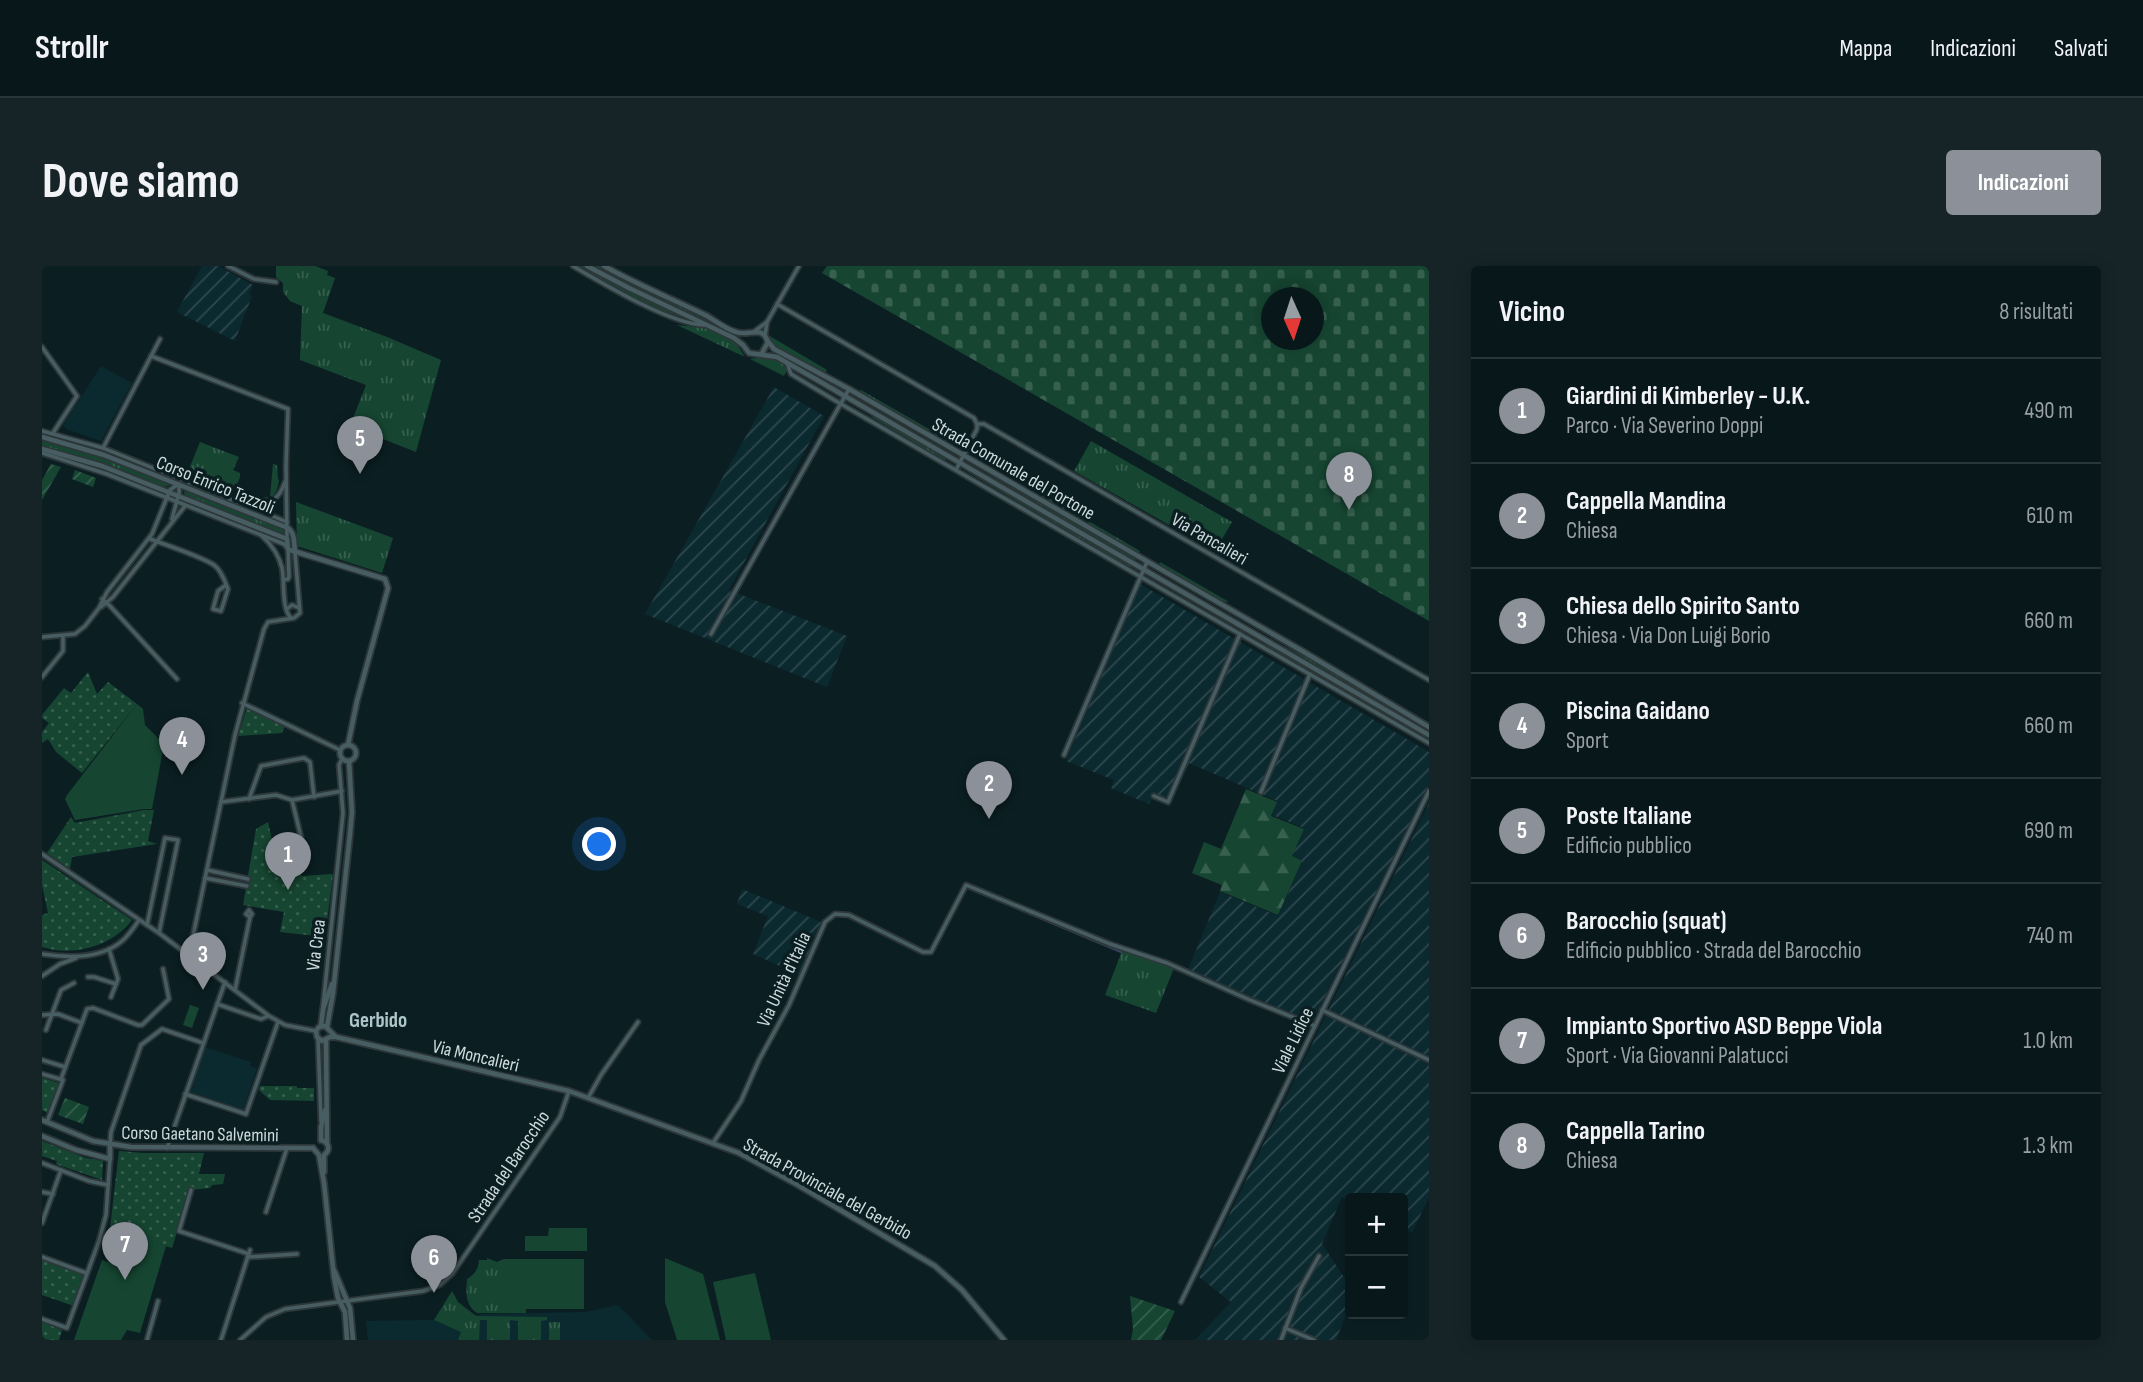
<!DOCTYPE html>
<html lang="it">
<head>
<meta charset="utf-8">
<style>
	body { margin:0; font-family:"Sofia Sans Condensed",sans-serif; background:#162427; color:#f1f3f6 }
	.controls { position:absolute; right:21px; bottom:21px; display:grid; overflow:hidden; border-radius:7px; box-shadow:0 4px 18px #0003 }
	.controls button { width:63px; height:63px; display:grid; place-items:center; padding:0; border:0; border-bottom:2px solid #293639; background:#08171a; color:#f1f3f6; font:35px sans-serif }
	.compass { position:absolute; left:1219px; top:21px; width:63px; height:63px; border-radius:50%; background:#08171a; box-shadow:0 4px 18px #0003; rotate:177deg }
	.you { position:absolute; left:558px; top:579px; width:24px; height:24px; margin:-18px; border:5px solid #fff; border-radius:50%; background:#1a73e8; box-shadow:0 0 0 10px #1a73e833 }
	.badge { display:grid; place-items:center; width:46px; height:46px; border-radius:50%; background:#8c9099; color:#fff; font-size:23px; font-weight:700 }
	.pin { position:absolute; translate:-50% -58px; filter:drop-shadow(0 2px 4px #0008) }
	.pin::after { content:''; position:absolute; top:37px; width:24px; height:21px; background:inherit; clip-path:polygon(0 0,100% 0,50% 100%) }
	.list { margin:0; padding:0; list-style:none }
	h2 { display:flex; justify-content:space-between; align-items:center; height:91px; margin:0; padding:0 28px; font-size:30px }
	h2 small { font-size:23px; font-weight:400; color:#989fa2 }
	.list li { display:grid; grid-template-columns:46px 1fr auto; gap:21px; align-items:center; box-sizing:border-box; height:105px; padding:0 28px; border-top:2px solid #293639 }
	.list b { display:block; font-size:26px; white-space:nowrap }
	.list p { margin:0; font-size:23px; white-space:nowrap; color:#989fa2 }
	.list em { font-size:23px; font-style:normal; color:#989fa2 }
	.map { position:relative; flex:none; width:1387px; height:1074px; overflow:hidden; border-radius:7px }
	header { display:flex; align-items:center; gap:42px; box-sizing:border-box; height:98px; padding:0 35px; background:#08171a; border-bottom:2px solid #293639 }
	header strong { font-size:33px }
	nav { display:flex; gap:38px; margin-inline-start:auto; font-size:24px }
	.intro { display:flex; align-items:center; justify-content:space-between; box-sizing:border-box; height:168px; padding:0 42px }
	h1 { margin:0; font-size:49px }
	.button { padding:18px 32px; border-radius:7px; background:#8c9099; color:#fff; font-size:24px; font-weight:700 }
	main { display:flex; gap:42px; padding:0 42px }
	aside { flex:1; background:#08171a; border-radius:7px; box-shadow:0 4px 18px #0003 }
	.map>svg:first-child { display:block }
	.built { fill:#0b2a30 }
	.industrial { fill:url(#industrial-furrows) }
	.grass { fill:url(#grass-tufts) }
	.forest { fill:url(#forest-firs) }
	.cemetery { fill:url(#cemetery-stones); fill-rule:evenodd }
	.park { fill:url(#park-dots) }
	.garden { fill:url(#garden-furrows) }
	.pitch { fill:#164632 }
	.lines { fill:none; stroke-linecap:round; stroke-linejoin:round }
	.stream { stroke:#3e4163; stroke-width:2 }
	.minor-casing { stroke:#2d373a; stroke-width:7 }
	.tertiary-casing { stroke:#2d373a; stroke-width:8 }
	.minor { stroke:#475d61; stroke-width:3.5 }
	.tertiary { stroke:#475d61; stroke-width:4.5 }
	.labels { text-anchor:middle; stroke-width:7; stroke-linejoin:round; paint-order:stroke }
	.street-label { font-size:19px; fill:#cedadd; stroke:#0b1f23 }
	.neighbourhood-label { font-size:21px; font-weight:bold; fill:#adc6ca; stroke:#0b1f23 }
</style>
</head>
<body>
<header>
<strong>Strollr</strong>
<nav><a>Mappa</a><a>Indicazioni</a><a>Salvati</a></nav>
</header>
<div class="intro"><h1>Dove siamo</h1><a class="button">Indicazioni</a></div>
<main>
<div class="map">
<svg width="1387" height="1074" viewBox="0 0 1387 1074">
	<defs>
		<pattern id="industrial-furrows" width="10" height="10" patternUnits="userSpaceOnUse" patternTransform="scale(1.75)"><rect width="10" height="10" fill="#0b2a30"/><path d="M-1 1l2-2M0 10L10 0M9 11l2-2" fill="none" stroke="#2d484e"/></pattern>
		<pattern id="grass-tufts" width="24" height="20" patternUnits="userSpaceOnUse" patternTransform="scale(1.75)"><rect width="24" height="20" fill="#164632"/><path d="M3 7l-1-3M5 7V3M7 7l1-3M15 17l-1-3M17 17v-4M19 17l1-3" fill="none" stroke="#37604f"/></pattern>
		<pattern id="forest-firs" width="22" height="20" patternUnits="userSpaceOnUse" patternTransform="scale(1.75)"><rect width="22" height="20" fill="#164632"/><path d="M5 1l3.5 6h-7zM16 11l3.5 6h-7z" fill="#37604f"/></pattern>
		<pattern id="cemetery-stones" width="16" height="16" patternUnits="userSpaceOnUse" patternTransform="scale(1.75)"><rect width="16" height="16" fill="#164632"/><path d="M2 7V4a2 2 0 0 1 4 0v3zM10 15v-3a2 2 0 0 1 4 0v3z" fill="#37604f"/></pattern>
		<pattern id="park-dots" width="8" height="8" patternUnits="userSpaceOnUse" patternTransform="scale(1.75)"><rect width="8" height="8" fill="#164632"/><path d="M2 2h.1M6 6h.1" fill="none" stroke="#37604f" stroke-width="1.8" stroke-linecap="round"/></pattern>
		<pattern id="garden-furrows" width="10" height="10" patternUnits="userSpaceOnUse" patternTransform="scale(1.75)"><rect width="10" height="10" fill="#164632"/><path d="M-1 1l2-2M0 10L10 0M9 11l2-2" fill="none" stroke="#37604f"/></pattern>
	</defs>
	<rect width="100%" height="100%" fill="#0b1f23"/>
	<!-- built -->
	<g class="built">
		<path d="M 59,100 L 90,117 L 59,175 L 24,163 L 21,159 Z"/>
		<path d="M 162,781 L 209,796 L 208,800 L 215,802 L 201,844 L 149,826 Z"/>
		<path d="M 576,1039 L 610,1074 L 326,1074 L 324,1055 L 389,1054 L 441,1048 L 543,1046 Z"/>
	</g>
	<!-- industrial -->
	<g class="industrial">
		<path d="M 160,0 L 176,0 L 211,19 L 207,28 L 210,30 L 193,75 L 135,46 Z"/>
		<path d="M 732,121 L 782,150 L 687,324 L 805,370 L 785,421 L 603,348 Z"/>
		<path d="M 1098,318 L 1387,486 L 1387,518 L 1270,757 L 1146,704 L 1178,626 L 1236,650 L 1260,596 L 1250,590 L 1262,562 L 1230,549 L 1235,535 L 1147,497 L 1128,539 L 1110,532 L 1107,538 L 1069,522 L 1072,514 L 1024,495 Z"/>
		<path d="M 1387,537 L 1387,931 L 1370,967 L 1361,962 L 1361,932 L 1308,932 L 1308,935 L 1300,931 L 1280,978 L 1308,1020 L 1308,1038 L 1294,1074 L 1153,1074 L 1189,1036 L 1157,1011 Z"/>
		<path d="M 700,623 L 779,656 L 758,709 L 711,688 L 726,650 L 695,638 Z"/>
	</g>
	<!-- grass -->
	<g class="grass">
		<path d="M 234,0 L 273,0 L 286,5 L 285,9 L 293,12 L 281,47 L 345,71 L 399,94 L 374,186 L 308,160 L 324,119 L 258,94 L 260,40 L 248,35 L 241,26 L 241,17 L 234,11 Z"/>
		<path d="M 534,0 L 540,0 L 655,57 L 646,56 L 587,29 Z"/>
		<path d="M 550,0 L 557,0 L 669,54 L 685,64 L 600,26 Z"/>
		<path d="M 635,59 L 666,62 L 692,74 L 703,91 Z"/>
		<path d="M 726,69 L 785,104 L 783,107 L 733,80 Z"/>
		<path d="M 722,91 L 731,93 L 743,98 L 745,104 L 742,110 L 708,93 Z"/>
		<path d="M 819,124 L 913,178 L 911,181 L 817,127 Z"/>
		<path d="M 828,150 L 840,154 L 904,192 L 903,195 Z"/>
		<path d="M 0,173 L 53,187 L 127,217 L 127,220 L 121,221 L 51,194 L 0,180 Z"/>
		<path d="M 1049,175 L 1190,256 L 1173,285 L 1032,205 Z"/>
		<path d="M 158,176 L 197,191 L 191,204 L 198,207 C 199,215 192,221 190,226 L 145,208 Z"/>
		<path d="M 231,198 L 235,199 L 236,213 L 237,214 C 236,224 232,233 221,235 L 221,231 L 228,231 Z"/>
		<path d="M 924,205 L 953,220 L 1090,299 L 1088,302 Z"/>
		<path d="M 946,208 L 962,216 L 1091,290 L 1094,293 L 1093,295 Z"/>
		<path d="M 146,224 L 241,261 L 243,266 L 239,268 L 143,230 L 142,226 Z"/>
		<path d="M 995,225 L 1098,285 L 1096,288 L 997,230 Z"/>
		<path d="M 254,236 L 351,272 L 340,307 L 255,280 Z"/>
		<path d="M 1118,296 L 1187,336 L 1178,335 L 1117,299 Z"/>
		<path d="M 1222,378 L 1235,383 L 1344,446 L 1334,444 L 1221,379 Z"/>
		<path d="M 1244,381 L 1261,389 L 1379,457 L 1339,438 Z"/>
		<path d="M 1080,685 L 1132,702 L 1114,747 L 1063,729 Z"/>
		<path d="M 445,992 L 455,996 L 462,993 L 462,1043 L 484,1043 L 484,1047 L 435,1047 C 423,1039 424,1026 425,1013 C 433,1008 436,1004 437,994 L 445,994 Z"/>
		<path d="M 410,1025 L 416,1036 L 434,1050 L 505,1051 L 505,1054 L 499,1055 L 499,1074 L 476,1074 L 476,1055 L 468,1054 L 468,1074 L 445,1074 L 445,1054 L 438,1054 L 437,1074 L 416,1074 L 419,1066 L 392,1054 Z"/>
		<rect x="507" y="1056" width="11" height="18"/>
	</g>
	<!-- forest -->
	<path class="forest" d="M 1204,523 L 1235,536 L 1229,550 L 1262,563 L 1250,590 L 1260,595 L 1236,649 L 1178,625 L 1180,619 L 1150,607 L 1162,576 L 1179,583 Z"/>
	<!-- cemetery -->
	<path class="cemetery" d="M 785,0 L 1387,0 L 1387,355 L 780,7 ZM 1230,32 L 1272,32 L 1272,74 L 1230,74 Z"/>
	<!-- park -->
	<g class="park">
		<path d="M 46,406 L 55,428 L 66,416 L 95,438 L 40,507 L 14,486 L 6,473 L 0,477 L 0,466 L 7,457 L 0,452 L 0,449 L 22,422 L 29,427 Z"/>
		<path d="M 205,442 L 243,460 L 240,467 L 196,470 Z"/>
		<path d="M 102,544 L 112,544 L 106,575 L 115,578 L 30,591 L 28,603 L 5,587 L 29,551 L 33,557 Z"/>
		<path d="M 226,556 L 234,592 L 244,593 L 249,605 L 256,604 L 260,610 L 291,608 L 283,671 L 238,666 L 242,646 L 201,639 L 214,563 Z"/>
		<path d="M 0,594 L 90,654 C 71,680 31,691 0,681 L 0,649 L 6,647 L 0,619 Z"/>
		<path d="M 0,812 L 17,817 L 6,847 L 0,844 Z"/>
		<path d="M 218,820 L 255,820 L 255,822 L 272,822 L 272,835 L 228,834 L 217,824 Z"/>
		<path d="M 0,875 L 44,892 L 61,895 L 60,914 L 14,898 L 15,895 L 0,890 Z"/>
		<path d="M 77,885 L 101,887 L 162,887 L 157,908 L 183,908 L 181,918 L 170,919 L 168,922 L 148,924 L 130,982 L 68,962 Z"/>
		<path d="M 0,991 L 44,1007 L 32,1040 L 0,1029 Z"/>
		<path d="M 0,1056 L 20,1064 L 17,1074 L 0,1074 Z"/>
	</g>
	<!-- garden -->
	<g class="garden">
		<path d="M 9,198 L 19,201 L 0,234 L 0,214 Z"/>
		<path d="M 33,204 L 54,212 L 51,221 L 30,213 Z"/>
		<path d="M 23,832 L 47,841 L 41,858 L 16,849 Z"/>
		<path d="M 1088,1030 L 1133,1045 L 1119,1074 L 1089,1074 L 1091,1063 Z"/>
	</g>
	<!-- pitch -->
	<g class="pitch">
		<path d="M 95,438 L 101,443 L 103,459 L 122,478 L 110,543 L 102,543 L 33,554 L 23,533 L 25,529 Z"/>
		<path d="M 269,641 L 280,642 L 277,665 L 266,663 Z"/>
		<path d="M 148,739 L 157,742 L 150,762 L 141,759 Z"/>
		<path d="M 507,962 L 545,962 L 545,985 L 483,985 L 483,970 L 506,970 Z"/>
		<path d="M 70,964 L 87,970 L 78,994 L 62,988 Z"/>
		<path d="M 92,969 L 124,980 L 98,1067 L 85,1064 L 79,1074 L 32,1074 L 60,994 L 80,1001 Z"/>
		<path d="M 623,992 L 661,1008 L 678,1074 L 635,1074 L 623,1036 Z"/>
		<rect x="462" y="993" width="80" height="50"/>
		<path d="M 713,1007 L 729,1074 L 684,1074 L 671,1016 Z"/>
	</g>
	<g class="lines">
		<!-- stream -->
		<path class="stream" d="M 928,623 L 1079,686"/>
		<defs>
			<g id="minor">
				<path d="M 186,0 L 212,13 L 234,16"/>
				<path d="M 531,0 C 562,18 628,58 662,59"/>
				<path d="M 735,38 L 932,152 L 935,158 L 935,163 L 914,204"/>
				<path d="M 713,65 L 725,56"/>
				<path d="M 723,70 L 725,56 L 757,0"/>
				<path d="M 0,81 L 35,130 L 11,167"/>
				<path d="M 109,90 L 246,143 L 244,199 L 245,273"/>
				<path d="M 745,97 L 749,108 L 799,138 L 1387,477"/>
				<path d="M 935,158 L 942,158 L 1387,414"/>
				<path d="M 0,165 L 61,182 L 245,256"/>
				<path d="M 61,182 L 118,73"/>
				<path d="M 0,187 L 65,208 L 242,278 L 246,283 L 247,311 L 246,313 L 242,314"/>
				<path d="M 207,240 C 227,240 237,234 243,216"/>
				<path d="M 130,253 L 137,227 L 137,218"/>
				<path d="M 219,269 C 229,278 237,289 240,302 C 243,317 239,342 249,352"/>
				<path d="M 108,273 C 124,279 158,290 172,299 C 179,304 183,315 186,323 L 179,345 L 171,343 L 176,325 L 184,319"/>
				<path d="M 60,333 L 68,340 L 135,413"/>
				<path d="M 59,341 L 71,331 L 143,240"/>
				<path d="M 245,343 L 250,339 L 257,342"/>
				<path d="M 669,368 L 807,123"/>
				<path d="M 0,371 L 33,368 L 43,360 L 57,342 L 65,326 L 110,268 L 128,224 L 135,219"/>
				<path d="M 0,411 L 21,385 L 21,370"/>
				<path d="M 200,437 L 298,484"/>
				<path d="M 1022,489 L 1105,296"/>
				<path d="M 1219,526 L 1268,408"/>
				<path d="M 1112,530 L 1126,536 L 1198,368"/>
				<path d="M 207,533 L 219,500 L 262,492 L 268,496 L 272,531"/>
				<path d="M 250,534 L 259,571 L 252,601"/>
				<path d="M 179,536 L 234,529 L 250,534 L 300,525"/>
				<path d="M 0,588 L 117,667 L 227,750 L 243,759 L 274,765"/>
				<path d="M 165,604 L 206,613"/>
				<path d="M 163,612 L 205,620"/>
				<path d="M 207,644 L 210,648 L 208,651 L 204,648 Z"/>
				<path d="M 105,659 L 123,572 L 136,574 L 117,667"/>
				<path d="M 67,683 L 76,713 L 69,731"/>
				<path d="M 0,688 C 25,692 59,693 80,675 C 87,669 92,661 97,654"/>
				<path d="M 147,689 L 193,469 L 222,363 L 226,356 L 252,352 L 258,347 L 253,287"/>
				<path d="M 0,710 L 18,698 L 34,692"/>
				<path d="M 46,711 L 52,711 L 74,718"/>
				<path d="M 193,724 L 208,651"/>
				<path d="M 175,738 L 219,753 L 226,750"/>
				<path d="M 281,741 L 301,547 L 297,499 L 300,493"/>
				<path d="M 1280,744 L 1387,794"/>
				<path d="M 0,749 L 16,748 L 40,757"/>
				<path d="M 4,764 L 19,724 L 32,717"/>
				<path d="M 276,773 L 279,855"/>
				<path d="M 0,794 L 23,801"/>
				<path d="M 0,808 L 21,814 L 5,856"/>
				<path d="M 19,813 L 45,743 L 51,742 L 96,759 L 100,759 L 127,733 L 121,703"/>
				<path d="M 143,828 L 204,848 L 236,756"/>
				<path d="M 546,832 L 559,809 L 596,756"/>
				<path d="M 671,877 L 699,835 L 717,794 L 747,739 L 783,656 L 793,648 L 807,649 L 881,686 L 889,686 L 924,619 L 1068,678 L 1125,697 L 1208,734 L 1273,760"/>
				<path d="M 68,879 L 69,866 L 99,779 L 120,763 L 161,777"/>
				<path d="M 125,882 L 183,716"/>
				<path d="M 0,897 L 47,915 L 66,919"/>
				<path d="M 149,924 L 137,965 L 207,988"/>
				<path d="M 0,926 L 11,928"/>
				<path d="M 224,946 L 245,882"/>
				<path d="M 0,957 L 19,904"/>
				<path d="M 0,991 L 44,1007"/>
				<path d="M 206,991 L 255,988"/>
				<path d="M 1139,1036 L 1387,525"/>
				<path d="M 0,1053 L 25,1062 L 57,975 L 64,949 L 68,893"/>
				<path d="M 1243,1062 L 1272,1074"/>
				<path d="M 105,1074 L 116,1035"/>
				<path d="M 179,1074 L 208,984"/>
				<path d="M 198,1074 L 224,1051 L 243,1043 L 381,1025 L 398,1019 L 410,1008 L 518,851 L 527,825"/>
				<path d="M 1239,1074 L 1259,1022 L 1277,990"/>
			</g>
			<g id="tertiary">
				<path d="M 545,0 L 587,22 L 692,72 L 701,79 L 707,87 L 735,91 L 777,115 L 1387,469"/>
				<path d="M 562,0 C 594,18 628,32 661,48 C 672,53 682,63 694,66 C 707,71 720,58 726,76 L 720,87"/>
				<path d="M 725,74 L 732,83 L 807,123 L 1262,386 L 1387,461"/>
				<path d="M 0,171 L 62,189 L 246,262 C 253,267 252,278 253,286"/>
				<path d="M 0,183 L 60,200 L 245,273 L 246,283 L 248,284 L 343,313 L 346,322 L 315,435 L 306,479"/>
				<circle cx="306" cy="487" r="8"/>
				<path d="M 279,760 L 281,743 L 290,718"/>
				<path d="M 285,761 L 291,727 L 308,568 L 310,546 L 307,495"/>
				<path d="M 294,771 L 283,760 L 277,761 L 274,765 L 275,771 L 280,775 L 288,771 L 294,771 L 527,825 L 697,887 L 756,919 L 893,1000 L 920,1024 L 962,1074"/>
				<path d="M 284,774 L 285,877"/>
				<path d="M 0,854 L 51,875 L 89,881 L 271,882"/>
				<path d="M 0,870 L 34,884 L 68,893 L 68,879"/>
				<path d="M 279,874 C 287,876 289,884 282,889 L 282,906"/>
				<path d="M 279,874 L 279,861 L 283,844"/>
				<path d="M 271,882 L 277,889 L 282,917 L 292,1011 L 296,1032 L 303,1046 L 305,1074"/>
				<path d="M 292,1004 L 308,1042 L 311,1074"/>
			</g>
		</defs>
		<!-- minor casing -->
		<use href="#minor" class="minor-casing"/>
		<!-- tertiary casing -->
		<use href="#tertiary" class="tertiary-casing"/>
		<!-- minor -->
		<use href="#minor" class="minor"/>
		<!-- tertiary -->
		<use href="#tertiary" class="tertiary"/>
	</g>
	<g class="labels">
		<!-- street labels -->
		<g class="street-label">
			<text transform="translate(972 202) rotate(30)" y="7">Strada Comunale del Portone</text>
			<text transform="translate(174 218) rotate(22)" y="7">Corso Enrico Tazzoli</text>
			<text transform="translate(1168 272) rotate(30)" y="7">Via Pancalieri</text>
			<text transform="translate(273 679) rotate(-83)" y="7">Via Crea</text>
			<text transform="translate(741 713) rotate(-65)" y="7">Via Unità d'Italia</text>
			<text transform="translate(1250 774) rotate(-64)" y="7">Viale Lidice</text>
			<text transform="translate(434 789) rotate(13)" y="7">Via Moncalieri</text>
			<text transform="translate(158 867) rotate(1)" y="7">Corso Gaetano Salvemini</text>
			<text transform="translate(466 900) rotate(-56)" y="7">Strada del Barocchio</text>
			<text transform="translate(786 922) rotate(29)" y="7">Strada Provinciale del Gerbido</text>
		</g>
		<!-- neighbourhood labels -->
		<g class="neighbourhood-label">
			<text x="336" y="761">Gerbido</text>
		</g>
	</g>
</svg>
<div class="controls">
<button>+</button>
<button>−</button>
</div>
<svg class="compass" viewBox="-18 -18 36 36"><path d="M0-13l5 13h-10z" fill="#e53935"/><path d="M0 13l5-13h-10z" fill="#989fa2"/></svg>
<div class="you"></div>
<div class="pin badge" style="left:246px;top:624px">1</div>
<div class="pin badge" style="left:947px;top:553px">2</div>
<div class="pin badge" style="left:161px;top:724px">3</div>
<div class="pin badge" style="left:140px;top:509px">4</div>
<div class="pin badge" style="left:318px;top:208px">5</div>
<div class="pin badge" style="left:392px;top:1027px">6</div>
<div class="pin badge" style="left:83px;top:1014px">7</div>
<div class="pin badge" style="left:1307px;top:244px">8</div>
</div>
<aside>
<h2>Vicino<small>8 risultati</small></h2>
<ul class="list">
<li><span class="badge">1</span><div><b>Giardini di Kimberley - U.K.</b><p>Parco · Via Severino Doppi</p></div><em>490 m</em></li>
<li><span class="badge">2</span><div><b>Cappella Mandina</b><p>Chiesa</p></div><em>610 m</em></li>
<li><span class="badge">3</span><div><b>Chiesa dello Spirito Santo</b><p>Chiesa · Via Don Luigi Borio</p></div><em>660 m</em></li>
<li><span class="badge">4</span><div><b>Piscina Gaidano</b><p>Sport</p></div><em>660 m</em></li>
<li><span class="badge">5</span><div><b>Poste Italiane</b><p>Edificio pubblico</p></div><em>690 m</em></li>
<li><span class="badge">6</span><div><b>Barocchio (squat)</b><p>Edificio pubblico · Strada del Barocchio</p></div><em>740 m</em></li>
<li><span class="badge">7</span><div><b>Impianto Sportivo ASD Beppe Viola</b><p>Sport · Via Giovanni Palatucci</p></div><em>1.0 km</em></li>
<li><span class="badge">8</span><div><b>Cappella Tarino</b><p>Chiesa</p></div><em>1.3 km</em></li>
</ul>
</aside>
</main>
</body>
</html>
